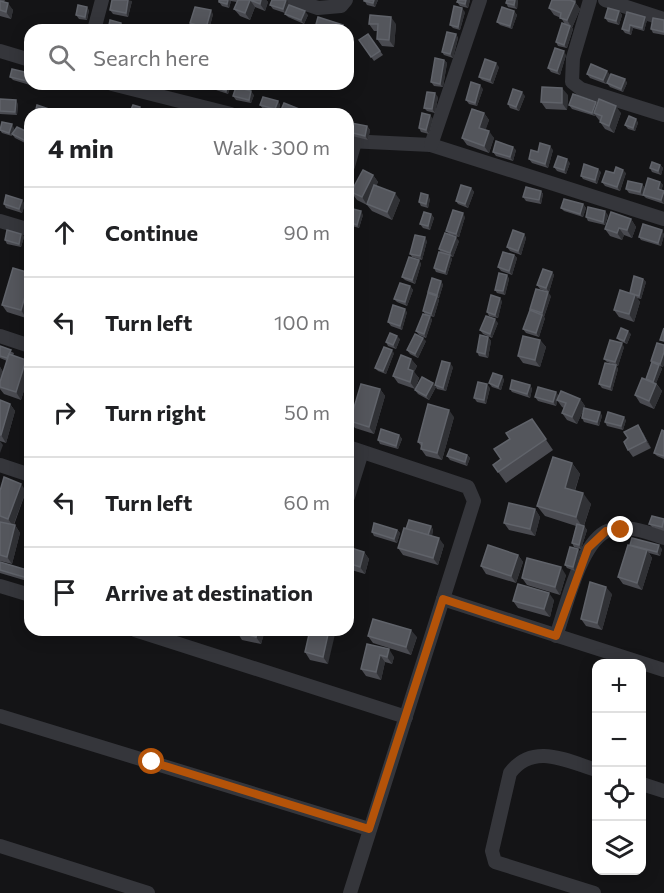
<!DOCTYPE html>
<html lang="en">
<head>
<meta charset="utf-8">
<style>
	body { margin:0; font-family:Commissioner,sans-serif; background:#f6f6f6; color:#202124 }
	.controls { position:absolute; right:18px; bottom:18px; display:grid; overflow:hidden; border-radius:12px; box-shadow:0 3px 15px #0003 }
	.controls button { width:54px; height:54px; display:grid; place-items:center; padding:0; border:0; border-bottom:2px solid #e0e0e0; background:#fff; color:#202124; font:30px sans-serif }
	.stop { position:absolute; width:18px; height:18px; margin:-14px; border:4px solid #b45309; border-radius:50%; background:#fff }
	.stop.end { background:#b45309; border-color:#fff; box-shadow:0 2px 6px #0008 }
	.list { margin:0; padding:0; list-style:none }
	h2 { display:flex; justify-content:space-between; align-items:center; height:78px; margin:0; padding:0 24px; font-size:26px }
	h2 small { font-size:20px; font-weight:400; color:#757577 }
	.list li { display:grid; grid-template-columns:39px 1fr auto; gap:18px; align-items:center; box-sizing:border-box; height:90px; padding:0 24px; border-top:2px solid #e0e0e0 }
	.list b { display:block; font-size:22px; white-space:nowrap }
	.list em { font-size:20px; font-style:normal; color:#757577 }
	.icon { flex:none; width:33px; height:33px; fill:none; stroke:currentColor; stroke-width:2; stroke-linecap:round; stroke-linejoin:round }
	.map { position:relative; flex:none; width:664px; height:893px; overflow:hidden }
	.search { position:absolute; background:#fff; box-shadow:0 3px 15px #0003; left:24px; top:24px; width:330px; height:66px; display:flex; align-items:center; gap:15px; box-sizing:border-box; padding:0 21px; border-radius:18px; color:#757577; font-size:22px }
	.panel { position:absolute; background:#fff; box-shadow:0 3px 15px #0003; left:24px; top:108px; width:330px; height:528px; border-radius:18px }
	.map>svg:first-child { display:block }
	.lines { fill:none; stroke-linecap:round; stroke-linejoin:round }
	.street { stroke:#35363b; stroke-width:14 }
	.wall { fill:#4a4b51 }
	.shaded-wall { fill:#303135 }
	.building { fill:#54565c; stroke:#60636a; stroke-width:1.5 }
	.route { stroke:#b45309; stroke-width:8 }
</style>
</head>
<body>
<div class="map">
<svg width="664" height="893" viewBox="0 0 664 893">
	<rect width="100%" height="100%" fill="#141416"/>
	<g class="lines">
		<!-- street -->
		<g class="street">
			<path d="M 294,0 L 318,8 L 341,6 L 346,0"/>
			<path d="M 590,0 L 573,58 L 572,82 L 581,89 L 664,115"/>
			<path d="M 605,0 L 664,19"/>
			<path d="M 94,30 L 102,0"/>
			<path d="M 0,51 L 30,60"/>
			<path d="M 112,84 L 231,114"/>
			<path d="M 348,141 L 431,145 L 664,219"/>
			<path d="M 431,145 L 480,0"/>
			<path d="M 348,166 L 355,142"/>
			<path d="M 0,221 L 30,230"/>
			<path d="M 0,336 L 30,346"/>
			<path d="M 348,447 L 468,487 L 474,501 L 350,893"/>
			<path d="M 0,465 L 30,475"/>
			<path d="M 348,497 L 362,452"/>
			<path d="M 0,586 L 30,595"/>
			<path d="M 443,599 L 664,670"/>
			<path d="M 135,630 L 406,717"/>
			<path d="M 556,636 C 566,608 579,547 605,532 C 623,523 647,532 664,538"/>
			<path d="M 0,716 L 369,829"/>
			<path d="M 642,784 L 664,791"/>
			<path d="M 0,846 L 148,893"/>
			<path d="M 594,893 L 495,862 L 492,851 L 510,773 C 533,742 567,761 596,770"/>
		</g>
	</g>
	<!-- wall -->
	<g class="wall">
		<path d="M 0,0 L 5,0 L 4,2 L 13,10 L 11,19 L 0,16 L 0,17 Z"/>
		<path d="M 219,0 L 266,0 L 268,2 L 265,11 L 255,7 L 250,20 L 240,16 L 234,9 L 237,2 L 231,1 L 229,8 L 222,6 L 219,2 Z"/>
		<path d="M 364,0 L 378,0 L 375,7 L 367,5 Z"/>
		<path d="M 458,0 L 470,0 L 468,8 L 460,6 L 457,2 Z"/>
		<path d="M 518,0 L 517,9 L 508,7 L 506,3 Z"/>
		<path d="M 552,0 L 576,0 L 575,2 L 580,9 L 572,28 L 571,27 L 573,29 L 567,48 L 558,46 L 556,42 L 565,24 L 561,18 L 554,15 L 549,8 Z"/>
		<path d="M 132,1 L 128,17 L 113,14 L 110,10 Z"/>
		<path d="M 289,4 L 285,13 L 273,9 L 270,5 Z"/>
		<path d="M 89,10 L 87,20 L 79,19 L 76,15 Z"/>
		<path d="M 514,11 L 517,15 L 512,29 L 500,25 L 497,22 Z"/>
		<path d="M 619,11 L 622,15 L 619,25 L 608,22 L 605,18 Z"/>
		<path d="M 465,12 L 460,30 L 453,28 L 450,25 Z"/>
		<path d="M 213,14 L 209,30 L 204,30 L 193,27 L 190,23 Z"/>
		<path d="M 285,14 L 308,15 L 304,24 L 288,17 Z"/>
		<path d="M 645,17 L 647,20 L 644,31 L 633,28 L 631,35 L 625,33 L 622,29 Z"/>
		<path d="M 664,20 L 664,35 L 653,33 L 651,29 Z"/>
		<path d="M 369,24 L 396,24 L 394,47 L 382,46 L 377,39 L 377,31 L 374,31 Z"/>
		<path d="M 368,34 L 383,55 L 374,61 L 359,40 Z"/>
		<path d="M 456,34 L 458,38 L 453,58 L 444,55 L 442,52 Z"/>
		<path d="M 566,55 L 560,75 L 551,72 L 548,68 Z"/>
		<path d="M 444,60 L 447,63 L 443,87 L 434,86 L 431,82 Z"/>
		<path d="M 499,67 L 493,84 L 482,80 L 479,77 Z"/>
		<path d="M 607,71 L 610,75 L 606,84 L 590,78 L 587,74 Z"/>
		<path d="M 29,73 L 30,85 L 13,80 L 10,77 Z"/>
		<path d="M 625,79 L 627,83 L 623,92 L 610,87 L 607,83 Z"/>
		<path d="M 32,84 L 52,84 L 51,89 L 33,85 Z"/>
		<path d="M 195,84 L 209,84 L 208,88 Z"/>
		<path d="M 228,84 L 230,88 L 228,94 L 213,89 L 211,85 Z"/>
		<path d="M 483,89 L 477,106 L 469,104 L 466,100 Z"/>
		<path d="M 254,95 L 251,103 L 236,100 L 233,96 Z"/>
		<path d="M 568,95 L 567,110 L 546,109 L 541,102 Z"/>
		<path d="M 525,96 L 519,111 L 510,108 L 508,104 Z"/>
		<path d="M 438,97 L 435,113 L 427,111 L 424,108 Z"/>
		<path d="M 0,99 L 18,104 L 17,115 L 0,114 Z"/>
		<path d="M 278,101 L 280,105 L 278,113 L 263,109 L 260,105 Z"/>
		<path d="M 596,102 L 597,104 L 621,113 L 614,133 L 605,129 L 600,122 L 600,121 L 599,120 L 595,115 L 595,116 L 572,109 L 569,105 Z"/>
		<path d="M 484,113 L 489,120 L 485,130 L 494,138 L 489,153 L 467,145 L 462,138 Z"/>
		<path d="M 433,119 L 429,134 L 421,132 L 419,128 Z"/>
		<path d="M 636,119 L 638,123 L 635,131 L 628,129 L 625,125 Z"/>
		<path d="M 367,126 L 370,130 L 368,140 L 352,136 L 349,132 Z"/>
		<path d="M 17,127 L 29,145 L 15,138 L 12,134 Z"/>
		<path d="M 0,128 L 14,128 L 12,136 L 2,133 L 0,130 Z"/>
		<path d="M 516,150 L 513,161 L 496,156 L 493,152 Z"/>
		<path d="M 553,150 L 548,168 L 532,163 L 529,159 L 538,152 Z"/>
		<path d="M 570,163 L 566,174 L 557,171 L 554,167 Z"/>
		<path d="M 660,165 L 663,168 L 661,175 L 652,172 L 650,168 Z"/>
		<path d="M 601,172 L 597,184 L 583,179 L 581,176 Z"/>
		<path d="M 614,173 L 626,173 L 620,191 L 605,186 L 602,182 Z"/>
		<path d="M 373,175 L 378,182 L 376,186 L 400,200 L 392,220 L 372,211 L 367,205 L 357,200 L 351,192 Z"/>
		<path d="M 660,182 L 663,185 L 661,190 L 664,204 L 646,198 L 643,195 Z"/>
		<path d="M 642,184 L 644,187 L 643,196 L 629,193 L 626,189 Z"/>
		<path d="M 471,188 L 474,192 L 468,208 L 458,204 L 456,201 Z"/>
		<path d="M 541,191 L 543,194 L 541,204 L 526,201 L 523,197 Z"/>
		<path d="M 430,199 L 428,208 L 421,206 L 419,202 Z"/>
		<path d="M 4,204 L 25,204 L 22,213 L 6,208 Z"/>
		<path d="M 583,204 L 586,208 L 583,217 L 564,211 L 561,208 Z"/>
		<path d="M 431,214 L 434,218 L 430,230 L 423,228 L 420,224 Z"/>
		<path d="M 363,215 L 359,228 L 352,226 L 349,222 Z"/>
		<path d="M 608,215 L 605,225 L 588,221 L 586,217 Z"/>
		<path d="M 465,217 L 459,237 L 449,234 L 446,231 Z"/>
		<path d="M 631,219 L 636,227 L 632,238 L 624,235 L 622,240 L 610,236 L 605,229 Z"/>
		<path d="M 662,230 L 664,235 L 661,246 L 641,240 L 639,237 Z"/>
		<path d="M 21,234 L 24,237 L 21,247 L 7,244 L 5,240 Z"/>
		<path d="M 524,234 L 526,238 L 521,255 L 510,251 L 507,247 Z"/>
		<path d="M 427,241 L 422,260 L 412,257 L 410,254 Z"/>
		<path d="M 459,241 L 453,257 L 450,256 L 452,259 L 447,275 L 436,272 L 434,268 L 441,253 L 439,249 Z"/>
		<path d="M 514,255 L 517,258 L 512,275 L 501,271 L 498,267 Z"/>
		<path d="M 419,260 L 421,264 L 415,284 L 405,280 L 402,277 Z"/>
		<path d="M 552,272 L 554,275 L 549,292 L 540,289 L 537,285 Z"/>
		<path d="M 30,273 L 26,318 L 7,312 L 2,305 Z"/>
		<path d="M 507,275 L 509,279 L 505,295 L 497,293 L 495,290 Z"/>
		<path d="M 643,279 L 646,282 L 641,299 L 637,298 L 640,302 L 634,322 L 619,317 L 614,310 Z"/>
		<path d="M 441,281 L 443,285 L 439,298 L 438,298 L 439,300 L 434,317 L 430,316 L 432,320 L 426,338 L 419,335 L 416,331 L 425,314 L 423,311 L 429,294 L 428,292 Z"/>
		<path d="M 410,286 L 413,290 L 407,306 L 397,302 L 394,299 Z"/>
		<path d="M 551,296 L 544,317 L 543,317 L 545,318 L 539,337 L 526,333 L 523,329 L 531,311 L 530,309 Z"/>
		<path d="M 502,301 L 498,318 L 489,316 L 487,312 Z"/>
		<path d="M 407,312 L 402,330 L 391,326 L 388,322 Z"/>
		<path d="M 498,323 L 492,338 L 483,334 L 480,330 Z"/>
		<path d="M 631,334 L 627,344 L 620,341 L 617,338 Z"/>
		<path d="M 488,337 L 491,341 L 488,358 L 479,356 L 477,352 Z"/>
		<path d="M 400,339 L 396,349 L 388,346 L 386,342 Z"/>
		<path d="M 540,340 L 546,347 L 540,367 L 523,363 L 518,356 Z"/>
		<path d="M 426,341 L 418,358 L 410,354 L 407,350 Z"/>
		<path d="M 664,345 L 664,364 L 663,367 L 660,366 L 662,369 L 656,383 L 662,391 L 654,409 L 640,403 L 635,395 L 646,379 L 652,363 L 651,361 Z"/>
		<path d="M 0,346 L 14,353 L 13,356 L 26,360 L 30,365 L 30,371 L 21,400 L 4,394 L 0,389 L 0,367 L 3,372 L 7,361 L 0,358 Z"/>
		<path d="M 624,347 L 618,366 L 616,365 L 618,369 L 612,391 L 602,388 L 599,384 L 615,365 L 607,362 L 604,359 Z"/>
		<path d="M 394,353 L 386,374 L 378,371 L 375,368 Z"/>
		<path d="M 411,359 L 417,366 L 414,372 L 419,378 L 415,389 L 398,383 L 393,376 Z"/>
		<path d="M 453,367 L 446,391 L 437,389 L 435,385 Z"/>
		<path d="M 502,376 L 504,380 L 501,390 L 492,387 L 489,383 Z"/>
		<path d="M 530,385 L 532,389 L 530,398 L 512,392 L 510,389 Z"/>
		<path d="M 436,387 L 429,400 L 418,394 L 415,390 Z"/>
		<path d="M 490,388 L 486,404 L 477,402 L 474,398 Z"/>
		<path d="M 380,389 L 385,396 L 374,434 L 355,428 L 350,421 Z"/>
		<path d="M 559,396 L 580,399 L 585,406 L 577,424 L 567,420 L 562,413 L 564,408 L 562,407 L 557,400 L 556,406 L 538,401 L 535,397 Z"/>
		<path d="M 0,400 L 10,404 L 15,411 L 6,443 L 0,441 Z"/>
		<path d="M 600,412 L 602,416 L 599,426 L 584,422 L 582,418 Z"/>
		<path d="M 454,417 L 442,460 L 426,456 L 421,449 L 421,446 L 418,442 Z"/>
		<path d="M 532,419 L 553,450 L 506,483 L 493,465 L 501,459 L 510,439 Z"/>
		<path d="M 626,420 L 623,430 L 607,426 L 605,422 Z"/>
		<path d="M 664,431 L 664,459 L 657,456 L 654,453 Z"/>
		<path d="M 643,433 L 651,448 L 633,457 L 628,450 L 628,438 Z"/>
		<path d="M 399,435 L 402,439 L 398,449 L 380,444 L 378,440 Z"/>
		<path d="M 467,455 L 470,458 L 467,466 L 450,460 L 447,456 Z"/>
		<path d="M 572,463 L 580,474 L 575,491 L 591,504 L 584,526 L 587,530 L 581,549 L 574,547 L 572,543 L 576,526 L 545,516 L 537,506 Z"/>
		<path d="M 30,479 L 30,495 L 25,488 Z"/>
		<path d="M 0,491 L 26,491 L 14,525 L 15,525 L 20,533 L 12,564 L 0,561 Z"/>
		<path d="M 535,509 L 540,517 L 535,536 L 509,530 L 504,523 Z"/>
		<path d="M 664,519 L 664,531 L 652,527 L 649,524 Z"/>
		<path d="M 431,526 L 433,530 L 432,536 L 444,545 L 438,565 L 403,555 L 398,548 L 406,529 Z"/>
		<path d="M 397,530 L 400,533 L 397,543 L 374,536 L 372,532 Z"/>
		<path d="M 628,545 L 662,549 L 660,556 L 649,553 L 652,558 L 642,590 L 623,584 L 618,577 Z"/>
		<path d="M 348,547 L 364,552 L 369,559 L 365,574 L 348,569 Z"/>
		<path d="M 578,549 L 581,553 L 575,571 L 567,568 L 565,565 Z"/>
		<path d="M 518,555 L 523,562 L 516,583 L 486,574 L 481,566 Z"/>
		<path d="M 0,562 L 27,570 L 29,574 L 27,581 L 0,573 Z"/>
		<path d="M 566,575 L 560,595 L 527,585 L 522,578 Z"/>
		<path d="M 612,594 L 602,630 L 586,626 L 581,619 Z"/>
		<path d="M 554,600 L 550,617 L 518,608 L 513,601 Z"/>
		<path d="M 265,630 L 261,644 L 242,640 L 237,632 Z"/>
		<path d="M 310,630 L 328,664 L 310,660 L 305,652 Z"/>
		<path d="M 368,636 L 417,637 L 411,655 L 373,643 Z"/>
		<path d="M 367,644 L 394,657 L 392,664 L 385,662 L 381,680 L 366,676 L 361,669 Z"/>
	</g>
	<!-- shaded-wall -->
	<g class="shaded-wall">
		<path d="M 128,0 L 132,1 L 128,17 L 126,13 Z"/>
		<path d="M 228,0 L 231,1 L 229,8 L 227,4 Z"/>
		<path d="M 250,0 L 255,7 L 250,20 L 245,13 Z"/>
		<path d="M 261,0 L 266,0 L 268,2 L 265,11 L 260,4 Z"/>
		<path d="M 286,0 L 289,4 L 285,13 L 283,9 Z"/>
		<path d="M 374,0 L 378,0 L 375,7 L 373,3 Z"/>
		<path d="M 466,0 L 470,0 L 468,8 L 465,4 Z"/>
		<path d="M 515,0 L 518,0 L 517,9 L 514,5 Z"/>
		<path d="M 575,2 L 580,9 L 572,28 L 567,20 Z"/>
		<path d="M 8,3 L 13,10 L 11,19 L 6,12 Z"/>
		<path d="M 87,7 L 89,10 L 87,20 L 85,17 Z"/>
		<path d="M 462,8 L 465,12 L 460,30 L 458,27 Z"/>
		<path d="M 211,10 L 213,14 L 209,30 L 208,30 L 206,28 Z"/>
		<path d="M 305,11 L 308,15 L 304,24 L 301,20 Z"/>
		<path d="M 514,11 L 517,15 L 512,29 L 510,26 Z"/>
		<path d="M 619,11 L 622,15 L 619,25 L 616,21 Z"/>
		<path d="M 391,17 L 396,24 L 394,47 L 389,40 Z"/>
		<path d="M 645,17 L 647,20 L 644,31 L 642,28 Z"/>
		<path d="M 121,23 L 124,27 L 123,30 L 120,30 Z"/>
		<path d="M 343,25 L 347,30 L 341,30 Z"/>
		<path d="M 630,25 L 633,28 L 631,35 L 629,31 Z"/>
		<path d="M 570,26 L 573,29 L 567,48 L 564,45 Z"/>
		<path d="M 456,34 L 458,38 L 453,58 L 450,54 Z"/>
		<path d="M 564,51 L 566,55 L 560,75 L 557,71 Z"/>
		<path d="M 444,60 L 447,63 L 443,87 L 440,84 Z"/>
		<path d="M 496,63 L 499,67 L 493,84 L 490,80 Z"/>
		<path d="M 607,71 L 610,75 L 606,84 L 603,80 Z"/>
		<path d="M 29,73 L 30,74 L 30,85 L 27,81 Z"/>
		<path d="M 625,79 L 627,83 L 623,92 L 621,89 Z"/>
		<path d="M 228,84 L 230,88 L 228,94 L 226,91 Z"/>
		<path d="M 480,85 L 483,89 L 477,106 L 475,103 Z"/>
		<path d="M 562,88 L 568,95 L 567,110 L 562,103 Z"/>
		<path d="M 251,91 L 254,95 L 251,103 L 249,100 Z"/>
		<path d="M 522,92 L 525,96 L 519,111 L 516,107 Z"/>
		<path d="M 435,93 L 438,97 L 435,113 L 432,109 Z"/>
		<path d="M 16,100 L 18,104 L 17,115 L 15,112 Z"/>
		<path d="M 278,101 L 280,105 L 278,113 L 275,109 Z"/>
		<path d="M 596,102 L 598,105 L 594,113 L 595,115 L 595,116 L 592,113 Z"/>
		<path d="M 616,106 L 621,113 L 614,133 L 609,126 Z"/>
		<path d="M 140,107 L 143,111 L 142,114 L 138,114 Z"/>
		<path d="M 484,113 L 489,120 L 484,135 L 479,128 Z"/>
		<path d="M 430,115 L 433,119 L 429,134 L 426,130 Z"/>
		<path d="M 636,119 L 638,123 L 635,131 L 633,128 Z"/>
		<path d="M 348,123 L 350,127 L 348,134 Z"/>
		<path d="M 12,124 L 14,128 L 12,136 L 9,133 Z"/>
		<path d="M 367,126 L 370,130 L 368,140 L 365,136 Z"/>
		<path d="M 489,131 L 494,138 L 489,153 L 484,146 Z"/>
		<path d="M 30,134 L 30,143 L 29,145 L 26,141 Z"/>
		<path d="M 550,146 L 553,150 L 548,168 L 545,164 Z"/>
		<path d="M 513,147 L 516,150 L 513,161 L 510,157 Z"/>
		<path d="M 567,159 L 570,163 L 566,174 L 564,170 Z"/>
		<path d="M 660,165 L 663,168 L 661,175 L 658,171 Z"/>
		<path d="M 598,169 L 601,172 L 597,184 L 595,180 Z"/>
		<path d="M 623,170 L 626,173 L 620,191 L 617,187 Z"/>
		<path d="M 373,175 L 378,182 L 367,205 L 362,197 Z"/>
		<path d="M 660,182 L 663,185 L 661,193 L 658,189 Z"/>
		<path d="M 642,184 L 644,187 L 643,196 L 640,192 Z"/>
		<path d="M 471,188 L 474,192 L 468,208 L 465,204 Z"/>
		<path d="M 541,191 L 543,194 L 541,204 L 539,200 Z"/>
		<path d="M 664,191 L 664,204 L 661,200 Z"/>
		<path d="M 395,193 L 400,200 L 392,220 L 387,212 Z"/>
		<path d="M 428,195 L 430,199 L 428,208 L 426,204 Z"/>
		<path d="M 22,200 L 25,204 L 22,213 L 19,209 Z"/>
		<path d="M 583,204 L 586,208 L 583,217 L 580,214 Z"/>
		<path d="M 361,211 L 363,215 L 359,228 L 357,225 Z"/>
		<path d="M 605,211 L 608,215 L 605,225 L 603,222 Z"/>
		<path d="M 463,213 L 465,217 L 459,237 L 456,234 Z"/>
		<path d="M 431,214 L 434,218 L 430,230 L 428,226 Z"/>
		<path d="M 631,219 L 636,227 L 632,238 L 627,230 Z"/>
		<path d="M 619,228 L 624,235 L 622,240 L 617,233 Z"/>
		<path d="M 662,230 L 664,235 L 661,246 L 658,243 Z"/>
		<path d="M 21,234 L 24,237 L 21,247 L 19,244 Z"/>
		<path d="M 524,234 L 526,238 L 521,255 L 518,251 Z"/>
		<path d="M 425,237 L 427,241 L 422,260 L 420,256 Z"/>
		<path d="M 456,237 L 459,241 L 453,257 L 450,253 Z"/>
		<path d="M 349,249 L 352,252 L 349,260 L 348,259 L 348,252 Z"/>
		<path d="M 450,255 L 452,259 L 447,275 L 445,272 Z"/>
		<path d="M 514,255 L 517,258 L 512,275 L 509,271 Z"/>
		<path d="M 419,260 L 421,264 L 415,284 L 412,280 Z"/>
		<path d="M 552,272 L 554,275 L 549,292 L 546,288 Z"/>
		<path d="M 507,275 L 509,279 L 505,295 L 503,291 Z"/>
		<path d="M 643,279 L 646,282 L 641,299 L 639,296 Z"/>
		<path d="M 30,280 L 30,304 L 26,318 L 21,310 Z"/>
		<path d="M 441,281 L 443,285 L 439,298 L 437,295 Z"/>
		<path d="M 410,286 L 413,290 L 407,306 L 405,302 Z"/>
		<path d="M 548,292 L 551,296 L 544,317 L 542,313 Z"/>
		<path d="M 635,295 L 640,302 L 634,322 L 629,314 Z"/>
		<path d="M 437,296 L 439,300 L 434,317 L 431,314 Z"/>
		<path d="M 500,298 L 502,301 L 498,318 L 495,315 Z"/>
		<path d="M 405,309 L 407,312 L 402,330 L 400,326 Z"/>
		<path d="M 542,315 L 545,318 L 539,337 L 536,333 Z"/>
		<path d="M 430,316 L 432,320 L 426,338 L 424,334 Z"/>
		<path d="M 495,319 L 498,323 L 492,338 L 490,334 Z"/>
		<path d="M 628,331 L 631,334 L 627,344 L 624,341 Z"/>
		<path d="M 397,336 L 400,339 L 396,349 L 393,345 Z"/>
		<path d="M 488,337 L 491,341 L 488,358 L 485,354 Z"/>
		<path d="M 423,338 L 426,341 L 418,358 L 415,354 Z"/>
		<path d="M 540,340 L 546,347 L 540,367 L 535,360 Z"/>
		<path d="M 622,343 L 624,347 L 618,366 L 615,362 Z"/>
		<path d="M 392,350 L 394,353 L 386,374 L 383,371 Z"/>
		<path d="M 664,352 L 664,364 L 663,367 L 660,364 Z"/>
		<path d="M 411,359 L 417,366 L 414,372 L 419,378 L 415,389 L 410,382 L 408,369 Z"/>
		<path d="M 26,360 L 30,365 L 30,371 L 21,400 L 16,392 Z"/>
		<path d="M 450,363 L 453,367 L 446,391 L 443,388 Z"/>
		<path d="M 616,365 L 618,369 L 612,391 L 610,387 Z"/>
		<path d="M 659,365 L 662,369 L 655,386 L 653,382 Z"/>
		<path d="M 0,367 L 4,373 L 0,384 Z"/>
		<path d="M 502,376 L 504,380 L 501,390 L 498,387 Z"/>
		<path d="M 433,383 L 436,387 L 429,400 L 426,396 Z"/>
		<path d="M 487,384 L 490,388 L 486,404 L 484,400 Z"/>
		<path d="M 656,384 L 662,391 L 654,409 L 649,401 Z"/>
		<path d="M 530,385 L 532,389 L 530,398 L 527,394 Z"/>
		<path d="M 380,389 L 385,396 L 374,434 L 369,427 Z"/>
		<path d="M 556,392 L 559,396 L 556,406 L 553,402 Z"/>
		<path d="M 580,399 L 585,406 L 577,424 L 572,417 Z"/>
		<path d="M 10,404 L 15,411 L 6,443 L 1,435 Z"/>
		<path d="M 449,410 L 454,417 L 442,460 L 437,453 Z"/>
		<path d="M 600,412 L 602,416 L 599,426 L 597,422 Z"/>
		<path d="M 348,416 L 351,420 L 348,428 Z"/>
		<path d="M 624,417 L 626,420 L 623,430 L 621,426 Z"/>
		<path d="M 638,425 L 643,433 L 651,448 L 646,441 Z"/>
		<path d="M 399,435 L 402,439 L 398,449 L 396,446 Z"/>
		<path d="M 0,441 L 3,445 L 0,453 Z"/>
		<path d="M 467,455 L 470,458 L 467,466 L 465,462 Z"/>
		<path d="M 572,463 L 580,474 L 572,498 L 565,488 Z"/>
		<path d="M 21,484 L 26,491 L 13,526 L 8,519 Z"/>
		<path d="M 583,493 L 591,504 L 583,528 L 576,517 Z"/>
		<path d="M 535,509 L 540,517 L 535,536 L 530,529 Z"/>
		<path d="M 15,525 L 20,533 L 12,564 L 7,557 Z"/>
		<path d="M 431,526 L 433,530 L 431,539 L 428,535 Z"/>
		<path d="M 584,526 L 587,530 L 581,549 L 579,545 Z"/>
		<path d="M 397,530 L 400,533 L 397,543 L 394,539 Z"/>
		<path d="M 439,538 L 444,545 L 438,565 L 433,558 Z"/>
		<path d="M 659,545 L 662,549 L 660,556 L 657,552 Z"/>
		<path d="M 578,549 L 581,553 L 575,571 L 573,567 Z"/>
		<path d="M 647,550 L 652,558 L 642,590 L 637,583 Z"/>
		<path d="M 364,552 L 369,559 L 365,574 L 360,567 Z"/>
		<path d="M 518,555 L 523,562 L 516,583 L 511,576 Z"/>
		<path d="M 561,567 L 566,575 L 560,595 L 555,587 Z"/>
		<path d="M 27,570 L 29,574 L 27,581 L 24,577 Z"/>
		<path d="M 606,587 L 612,594 L 602,630 L 597,623 Z"/>
		<path d="M 549,593 L 554,600 L 550,617 L 544,609 Z"/>
		<path d="M 258,630 L 265,630 L 261,644 L 256,637 Z"/>
		<path d="M 329,630 L 336,630 L 328,664 L 323,657 Z"/>
		<path d="M 411,630 L 417,637 L 411,655 L 406,647 Z"/>
		<path d="M 389,649 L 394,657 L 392,664 L 387,657 Z"/>
		<path d="M 380,655 L 385,662 L 381,680 L 376,672 Z"/>
	</g>
	<!-- building -->
	<g class="building">
		<path d="M 112,0 L 128,0 L 126,13 L 110,10 Z"/>
		<path d="M 219,0 L 228,0 L 227,4 L 219,2 Z"/>
		<path d="M 238,0 L 250,0 L 245,13 L 234,9 Z"/>
		<path d="M 250,0 L 261,0 L 260,4 Z"/>
		<path d="M 272,0 L 286,0 L 283,9 L 270,5 Z"/>
		<path d="M 364,0 L 374,0 L 373,3 L 364,1 Z"/>
		<path d="M 458,0 L 466,0 L 465,4 L 457,2 Z"/>
		<path d="M 507,0 L 515,0 L 514,5 L 506,3 Z"/>
		<path d="M 552,0 L 570,0 L 575,2 L 567,20 L 560,18 L 561,13 L 549,8 Z"/>
		<path d="M 0,1 L 8,3 L 6,12 L 0,10 Z"/>
		<path d="M 78,5 L 87,7 L 85,17 L 76,15 Z"/>
		<path d="M 289,5 L 305,11 L 301,20 L 285,14 Z"/>
		<path d="M 454,6 L 462,8 L 458,27 L 450,25 Z"/>
		<path d="M 195,7 L 211,10 L 206,28 L 190,23 Z"/>
		<path d="M 502,7 L 514,11 L 510,26 L 497,22 Z"/>
		<path d="M 608,8 L 619,11 L 616,21 L 605,18 Z"/>
		<path d="M 627,12 L 645,17 L 642,28 L 630,25 L 629,31 L 622,29 Z"/>
		<path d="M 370,15 L 391,17 L 389,40 L 377,39 L 378,24 L 369,24 Z"/>
		<path d="M 318,17 L 343,25 L 341,30 L 321,30 L 315,28 Z"/>
		<path d="M 653,18 L 664,20 L 664,32 L 651,29 Z"/>
		<path d="M 110,20 L 121,23 L 120,30 L 108,30 Z"/>
		<path d="M 562,23 L 570,26 L 564,45 L 556,42 Z"/>
		<path d="M 447,32 L 456,34 L 450,54 L 442,52 Z"/>
		<path d="M 368,34 L 380,51 L 371,57 L 359,40 Z"/>
		<path d="M 555,48 L 564,51 L 557,71 L 548,68 Z"/>
		<path d="M 435,58 L 444,60 L 440,84 L 431,82 Z"/>
		<path d="M 485,59 L 496,63 L 490,80 L 479,77 Z"/>
		<path d="M 591,64 L 607,71 L 603,80 L 587,74 Z"/>
		<path d="M 12,69 L 29,73 L 27,81 L 10,77 Z"/>
		<path d="M 611,74 L 625,79 L 621,89 L 607,83 Z"/>
		<path d="M 471,82 L 480,85 L 475,103 L 466,100 Z"/>
		<path d="M 211,84 L 228,84 L 226,91 L 211,85 Z"/>
		<path d="M 236,87 L 251,91 L 249,100 L 233,96 Z"/>
		<path d="M 542,87 L 562,88 L 562,103 L 541,102 Z"/>
		<path d="M 513,89 L 522,92 L 516,107 L 508,104 Z"/>
		<path d="M 427,92 L 435,93 L 432,109 L 424,108 Z"/>
		<path d="M 573,94 L 596,102 L 592,113 L 569,105 Z"/>
		<path d="M 263,97 L 278,101 L 275,109 L 260,105 Z"/>
		<path d="M 0,99 L 16,100 L 15,112 L 0,111 Z"/>
		<path d="M 599,99 L 616,106 L 609,126 L 600,122 L 602,116 L 594,113 Z"/>
		<path d="M 284,103 L 299,109 L 297,114 L 291,114 L 281,110 Z"/>
		<path d="M 37,105 L 55,111 L 55,114 L 40,114 L 35,113 Z"/>
		<path d="M 133,105 L 140,107 L 138,114 L 129,114 Z"/>
		<path d="M 308,109 L 324,114 L 307,114 Z"/>
		<path d="M 472,109 L 484,113 L 479,128 L 489,131 L 484,146 L 462,138 Z"/>
		<path d="M 422,113 L 430,115 L 426,130 L 419,128 Z"/>
		<path d="M 629,116 L 636,119 L 633,128 L 625,125 Z"/>
		<path d="M 2,122 L 12,124 L 9,133 L 0,130 Z"/>
		<path d="M 351,123 L 367,126 L 365,136 L 349,132 Z"/>
		<path d="M 17,127 L 30,133 L 26,141 L 12,134 Z"/>
		<path d="M 496,141 L 513,147 L 510,157 L 493,152 Z"/>
		<path d="M 540,143 L 550,146 L 545,164 L 529,159 L 531,150 L 538,152 Z"/>
		<path d="M 558,156 L 567,159 L 564,170 L 554,167 Z"/>
		<path d="M 652,162 L 660,165 L 658,171 L 650,168 Z"/>
		<path d="M 584,164 L 598,169 L 595,180 L 581,176 Z"/>
		<path d="M 616,167 L 623,170 L 617,187 L 602,182 L 606,171 L 614,173 Z"/>
		<path d="M 363,170 L 373,175 L 362,197 L 351,192 Z"/>
		<path d="M 648,178 L 660,182 L 658,189 L 664,191 L 661,200 L 643,195 Z"/>
		<path d="M 628,181 L 642,184 L 640,192 L 626,189 Z"/>
		<path d="M 374,185 L 395,193 L 387,212 L 367,204 Z"/>
		<path d="M 461,185 L 471,188 L 465,204 L 456,201 Z"/>
		<path d="M 526,187 L 541,191 L 539,200 L 523,197 Z"/>
		<path d="M 421,193 L 428,195 L 426,204 L 419,202 Z"/>
		<path d="M 6,195 L 22,200 L 19,209 L 4,204 Z"/>
		<path d="M 564,199 L 583,204 L 580,214 L 561,208 Z"/>
		<path d="M 588,207 L 605,211 L 603,222 L 586,217 Z"/>
		<path d="M 353,209 L 361,211 L 357,225 L 349,222 Z"/>
		<path d="M 453,210 L 463,213 L 456,234 L 446,231 Z"/>
		<path d="M 424,212 L 431,214 L 428,226 L 420,224 Z"/>
		<path d="M 611,212 L 631,219 L 627,230 L 619,228 L 617,233 L 605,229 Z"/>
		<path d="M 643,224 L 662,230 L 658,243 L 639,237 Z"/>
		<path d="M 7,230 L 21,234 L 19,244 L 5,240 Z"/>
		<path d="M 513,230 L 524,234 L 518,251 L 507,247 Z"/>
		<path d="M 445,233 L 456,237 L 450,253 L 439,249 Z"/>
		<path d="M 415,235 L 425,237 L 420,256 L 410,254 Z"/>
		<path d="M 439,252 L 450,255 L 445,272 L 434,268 Z"/>
		<path d="M 503,252 L 514,255 L 509,271 L 498,267 Z"/>
		<path d="M 409,257 L 419,260 L 412,280 L 402,277 Z"/>
		<path d="M 13,268 L 30,273 L 30,280 L 21,310 L 2,305 Z"/>
		<path d="M 543,269 L 552,272 L 546,288 L 537,285 Z"/>
		<path d="M 499,273 L 507,275 L 503,291 L 495,290 Z"/>
		<path d="M 634,276 L 643,279 L 639,296 L 630,293 Z"/>
		<path d="M 432,278 L 441,281 L 437,295 L 428,292 Z"/>
		<path d="M 400,283 L 410,286 L 405,302 L 394,299 Z"/>
		<path d="M 536,289 L 548,292 L 542,313 L 530,309 Z"/>
		<path d="M 620,290 L 635,295 L 629,314 L 614,310 Z"/>
		<path d="M 428,293 L 437,296 L 431,314 L 423,311 Z"/>
		<path d="M 491,295 L 500,298 L 495,315 L 487,312 Z"/>
		<path d="M 393,305 L 405,309 L 400,326 L 388,322 Z"/>
		<path d="M 530,310 L 542,315 L 536,333 L 523,329 Z"/>
		<path d="M 423,314 L 430,316 L 424,334 L 416,331 Z"/>
		<path d="M 486,316 L 495,319 L 490,334 L 480,330 Z"/>
		<path d="M 621,328 L 628,331 L 624,341 L 617,338 Z"/>
		<path d="M 664,328 L 664,341 L 660,340 Z"/>
		<path d="M 390,333 L 397,336 L 393,345 L 386,342 Z"/>
		<path d="M 415,334 L 423,338 L 415,354 L 407,350 Z"/>
		<path d="M 480,335 L 488,337 L 485,354 L 477,352 Z"/>
		<path d="M 523,336 L 540,340 L 535,360 L 518,356 Z"/>
		<path d="M 610,340 L 622,343 L 615,362 L 604,359 Z"/>
		<path d="M 657,343 L 664,345 L 664,352 L 660,364 L 651,361 Z"/>
		<path d="M 0,346 L 11,350 L 7,358 L 0,356 Z"/>
		<path d="M 384,347 L 392,350 L 383,371 L 375,368 Z"/>
		<path d="M 9,354 L 26,360 L 16,392 L 0,387 L 0,382 Z"/>
		<path d="M 401,355 L 411,359 L 408,369 L 413,371 L 410,382 L 393,376 Z"/>
		<path d="M 442,361 L 450,363 L 443,388 L 435,385 Z"/>
		<path d="M 652,362 L 659,365 L 653,382 L 646,379 Z"/>
		<path d="M 605,363 L 616,365 L 610,387 L 599,384 Z"/>
		<path d="M 493,373 L 502,376 L 498,387 L 489,383 Z"/>
		<path d="M 422,377 L 433,383 L 426,396 L 415,390 Z"/>
		<path d="M 642,378 L 656,384 L 649,401 L 635,395 Z"/>
		<path d="M 512,380 L 530,385 L 527,394 L 510,389 Z"/>
		<path d="M 478,382 L 487,384 L 484,400 L 474,398 Z"/>
		<path d="M 361,384 L 380,389 L 369,427 L 350,421 Z"/>
		<path d="M 538,387 L 556,392 L 553,402 L 535,397 Z"/>
		<path d="M 561,391 L 580,399 L 572,417 L 562,413 L 566,403 L 557,400 Z"/>
		<path d="M 0,400 L 10,404 L 1,435 L 0,435 Z"/>
		<path d="M 428,404 L 449,410 L 437,453 L 421,449 L 422,443 L 418,442 Z"/>
		<path d="M 584,408 L 600,412 L 597,422 L 582,418 Z"/>
		<path d="M 608,412 L 624,417 L 621,426 L 605,422 Z"/>
		<path d="M 532,419 L 546,439 L 498,472 L 493,465 L 501,459 L 494,449 L 510,439 L 506,433 Z"/>
		<path d="M 638,425 L 646,441 L 628,450 L 624,442 L 628,438 L 624,432 Z"/>
		<path d="M 381,429 L 399,435 L 396,446 L 378,440 Z"/>
		<path d="M 662,430 L 664,431 L 664,456 L 654,453 Z"/>
		<path d="M 450,449 L 467,455 L 465,462 L 447,456 Z"/>
		<path d="M 553,457 L 572,463 L 565,488 L 583,493 L 576,517 L 537,506 Z"/>
		<path d="M 4,477 L 21,484 L 8,519 L 0,516 L 0,491 Z"/>
		<path d="M 27,479 L 30,479 L 30,489 L 25,488 Z"/>
		<path d="M 509,503 L 535,509 L 530,529 L 504,523 Z"/>
		<path d="M 652,516 L 664,519 L 662,527 L 649,524 Z"/>
		<path d="M 409,520 L 431,526 L 428,535 L 406,529 Z"/>
		<path d="M 0,522 L 15,525 L 7,557 L 0,555 Z"/>
		<path d="M 374,523 L 397,530 L 394,539 L 372,532 Z"/>
		<path d="M 577,524 L 584,526 L 579,545 L 572,543 Z"/>
		<path d="M 404,528 L 439,538 L 433,558 L 398,548 Z"/>
		<path d="M 632,538 L 659,545 L 657,552 L 630,545 Z"/>
		<path d="M 488,545 L 518,555 L 511,576 L 481,566 Z"/>
		<path d="M 628,545 L 647,550 L 637,583 L 618,577 Z"/>
		<path d="M 348,547 L 364,552 L 360,567 L 348,563 Z"/>
		<path d="M 570,547 L 578,549 L 573,567 L 565,565 Z"/>
		<path d="M 527,558 L 561,567 L 555,587 L 522,578 Z"/>
		<path d="M 0,562 L 27,570 L 24,577 L 0,570 Z"/>
		<path d="M 590,582 L 606,587 L 597,623 L 581,619 Z"/>
		<path d="M 518,584 L 549,593 L 544,609 L 513,601 Z"/>
		<path d="M 373,619 L 411,630 L 406,647 L 368,636 Z"/>
		<path d="M 238,630 L 258,630 L 256,637 L 237,632 Z"/>
		<path d="M 310,630 L 329,630 L 323,657 L 305,652 Z"/>
		<path d="M 367,644 L 389,649 L 387,657 L 380,655 L 376,672 L 361,669 Z"/>
	</g>
	<g class="lines">
		<!-- route -->
		<path class="route" d="M 152,762 L 369,829 L 443,599 L 556,636 L 588,548 L 606,531 L 621,530"/>
	</g>
</svg>
<div class="controls">
<button>+</button>
<button>−</button>
<button><svg class="icon" aria-label="locate" viewBox="0 0 24 24"><circle cx="12" cy="12" r="6"/><path d="M12 2v4M12 18v4M2 12h4M18 12h4"/></svg></button>
<button><svg class="icon" aria-label="layers" viewBox="0 0 24 24"><path d="M12 4l9 5-9 5-9-5zM3 14l9 5 9-5"/></svg></button>
</div>
<div class="stop" style="left:152px;top:762px"></div>
<div class="stop end" style="left:621px;top:530px"></div>
<div class="search"><svg class="icon" aria-label="search" viewBox="0 0 24 24"><circle cx="10" cy="10" r="6"/><path d="M15 15l6 6"/></svg>Search here</div>
<section class="panel">
<h2>4 min<small>Walk · 300 m</small></h2>
<ul class="list">
<li><svg class="icon" aria-label="ahead" viewBox="0 0 24 24"><path d="M12 20V5M6 11l6-6 6 6"/></svg><div><b>Continue</b></div><em>90 m</em></li>
<li><svg class="icon" aria-label="left" viewBox="0 0 24 24"><path d="M17 20v-9H6M10 6l-5 5 5 5"/></svg><div><b>Turn left</b></div><em>100 m</em></li>
<li><svg class="icon" aria-label="right" viewBox="0 0 24 24"><path d="M7 20v-9h11M14 6l5 5-5 5"/></svg><div><b>Turn right</b></div><em>50 m</em></li>
<li><svg class="icon" aria-label="left" viewBox="0 0 24 24"><path d="M17 20v-9H6M10 6l-5 5 5 5"/></svg><div><b>Turn left</b></div><em>60 m</em></li>
<li><svg class="icon" aria-label="arrive" viewBox="0 0 24 24"><path d="M6 21V4h12l-3 4 3 4H6"/></svg><div><b>Arrive at destination</b></div></li>
</ul>
</section>
</div>
</body>
</html>
